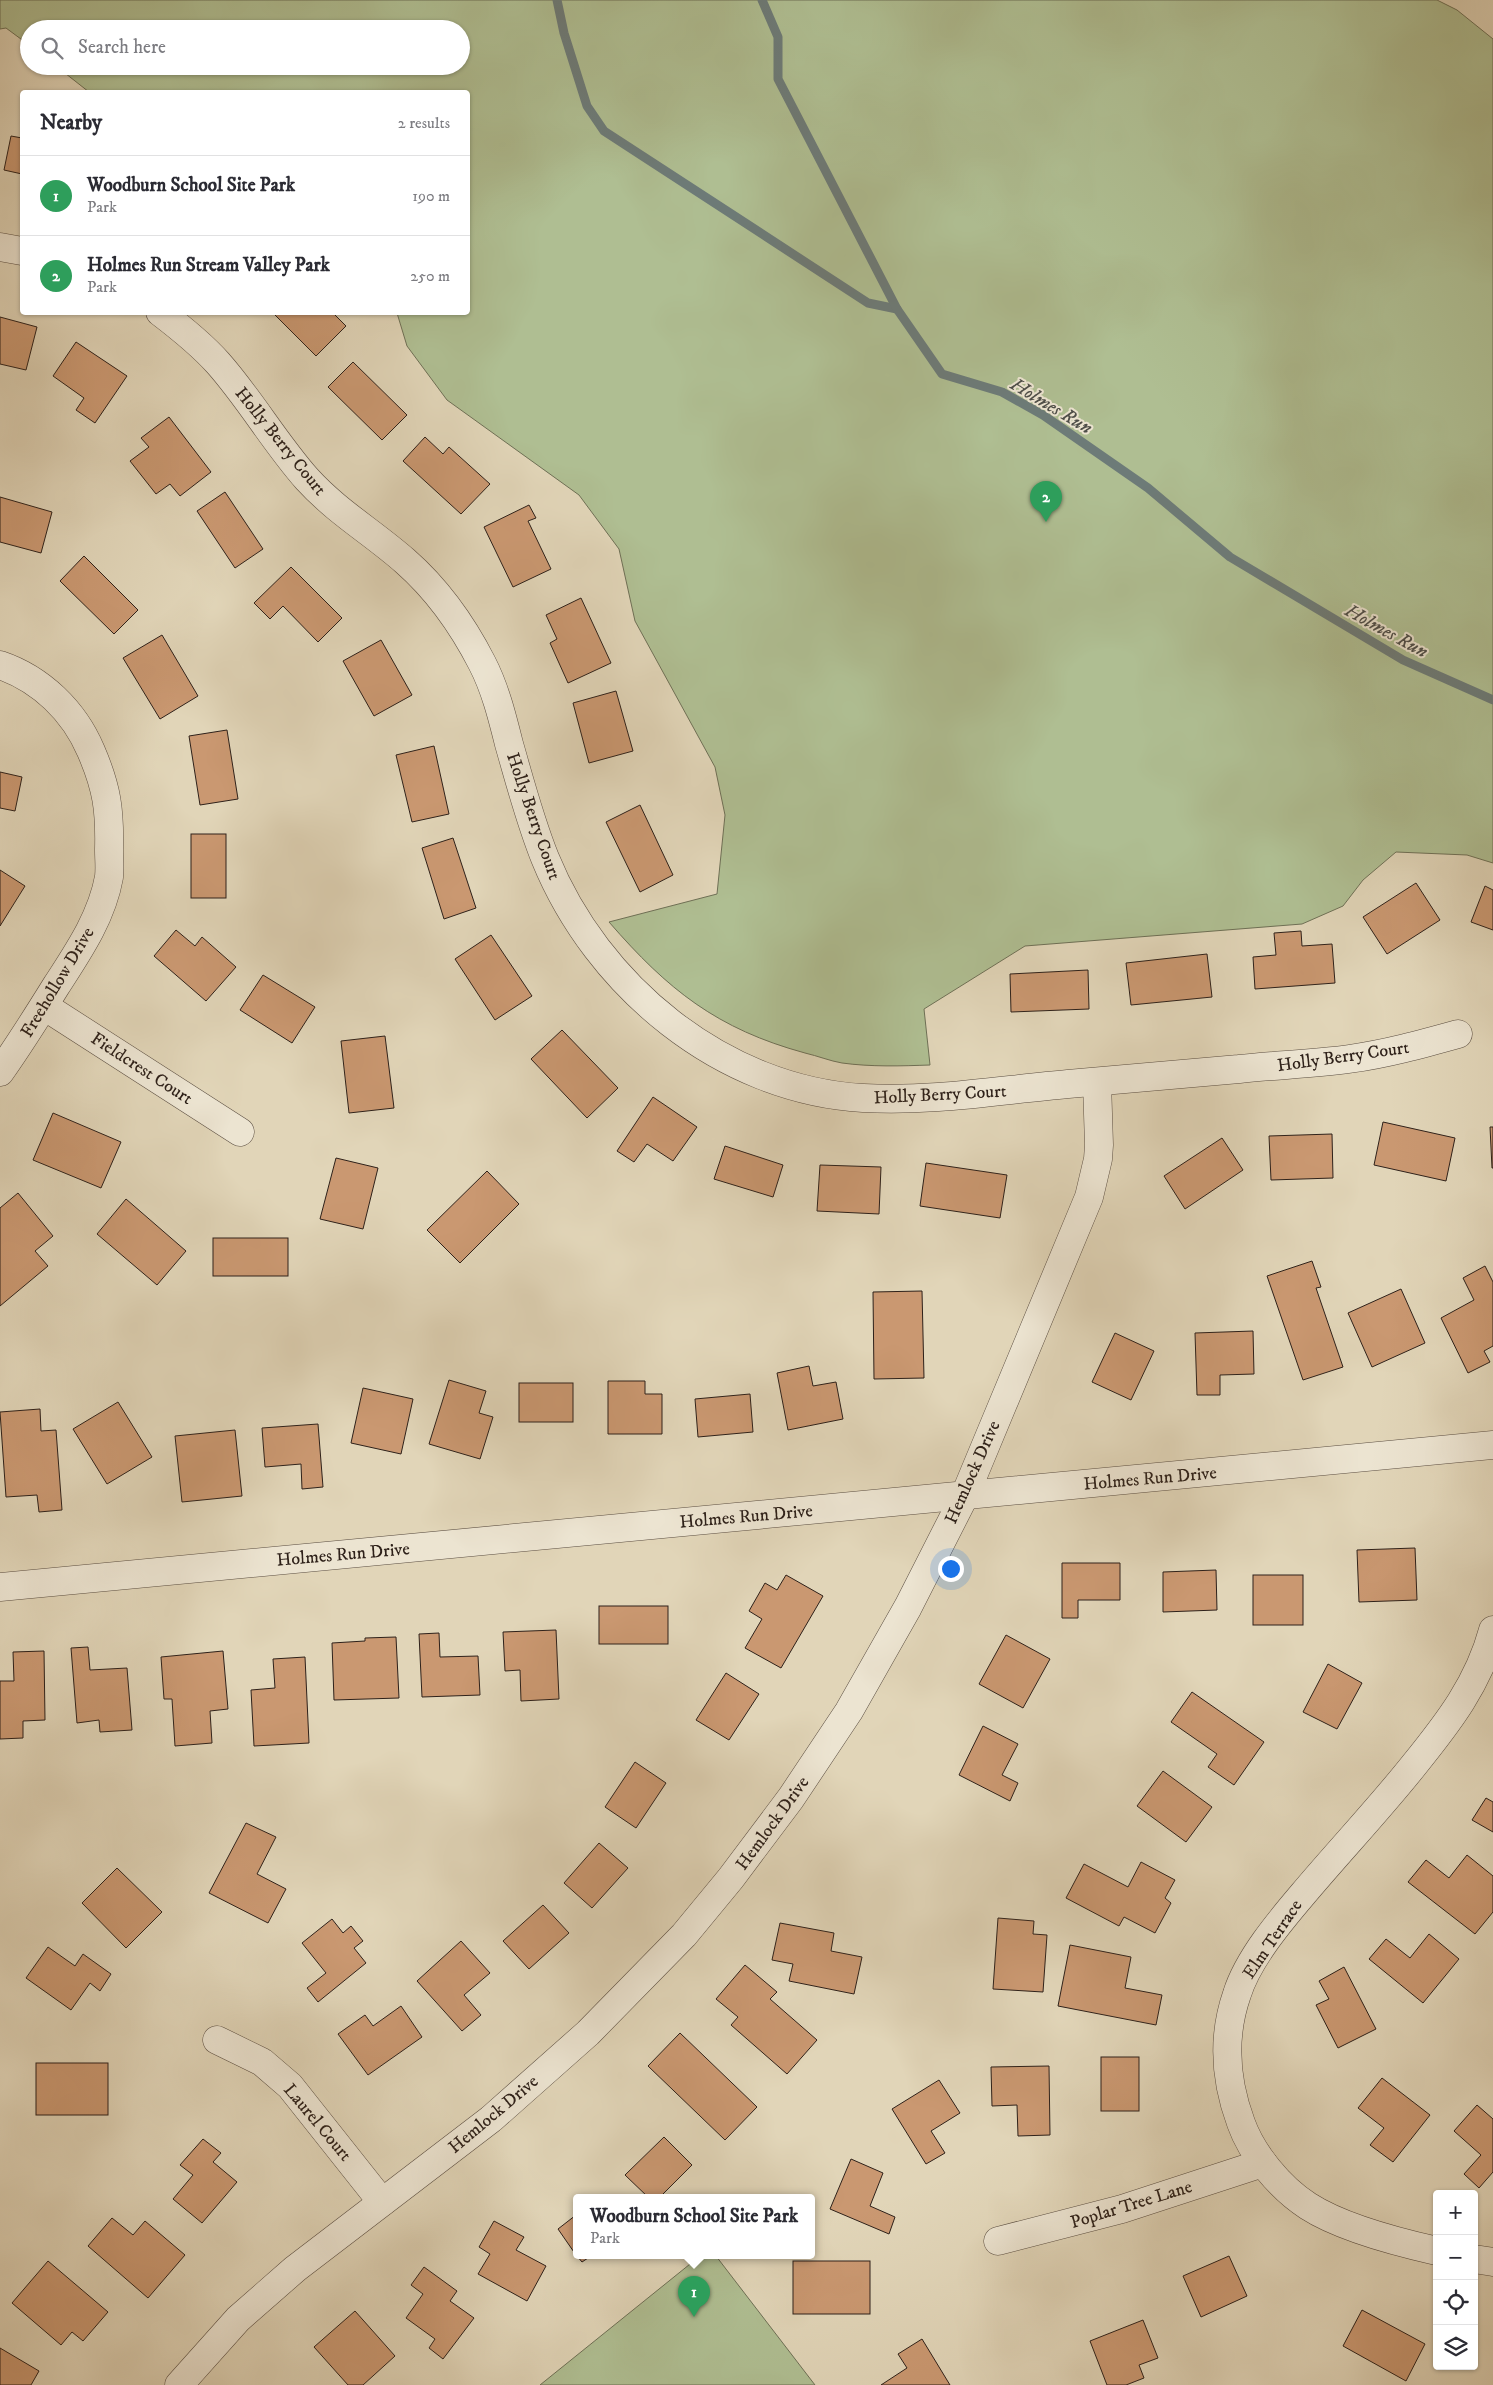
<!DOCTYPE html>
<html lang="en">
<head>
<meta charset="utf-8">
<style>
	body { margin:0; font-family:"IM FELL DW Pica",serif; background:#f7f7f7; color:#2b2b33 }
	.controls { position:absolute; right:15px; bottom:15px; display:grid; overflow:hidden; border-radius:5px; box-shadow:0 1px 4px #0004 }
	.controls button { width:45px; height:45px; display:grid; place-items:center; padding:0; border:0; border-bottom:1px solid #e1e1e2; background:#fff; color:#2b2b33; font:25px sans-serif }
	.you { position:absolute; left:950px; top:1568px; width:18px; height:18px; margin:-12px; border:4px solid #fff; border-radius:50%; background:#1a73e8; box-shadow:0 0 0 8px #1a73e833 }
	.badge { display:grid; place-items:center; width:32px; height:32px; border-radius:50%; background:#1a73e8; color:#fff; font-size:16px; font-weight:700 }
	.pin { position:absolute; translate:-50% -41px; filter:drop-shadow(0 1px 2px #0008) }
	.pin::after { content:''; position:absolute; top:26px; width:18px; height:15px; background:inherit; clip-path:polygon(0 0,100% 0,50% 100%) }
	.popup { position:absolute; left:573px; top:2194px; width:242px; height:65px; box-sizing:border-box; display:grid; place-content:center; border-radius:5px; background:#fff; filter:drop-shadow(0 1px 4px #0005); font-size:16px; white-space:nowrap; color:#7c7c81 }
	.popup b { font-size:19px; color:#2b2b33 }
	.popup::after { content:''; position:absolute; left:50%; top:100%; margin-left:-10px; border:10px solid transparent; border-top-color:#fff }
	.list { margin:0; padding:0; list-style:none }
	h2 { display:flex; justify-content:space-between; align-items:center; height:65px; margin:0; padding:0 20px; font-size:21px }
	h2 small { font-size:16px; font-weight:400; color:#7c7c81 }
	.list li { display:grid; grid-template-columns:32px 1fr auto; gap:15px; align-items:center; box-sizing:border-box; height:80px; padding:0 20px; border-top:1px solid #e1e1e2 }
	.list b { display:block; font-size:19px; white-space:nowrap }
	.list p { margin:0; font-size:16px; white-space:nowrap; color:#7c7c81 }
	.list em { font-size:16px; font-style:normal; color:#7c7c81 }
	.icon { flex:none; width:28px; height:28px; fill:none; stroke:currentColor; stroke-width:2; stroke-linecap:round; stroke-linejoin:round }
	.map { position:relative; flex:none; width:1493px; height:2385px; overflow:hidden }
	.search { position:absolute; background:#fff; box-shadow:0 1px 4px #0004; left:20px; top:20px; width:450px; height:55px; display:flex; align-items:center; gap:12px; box-sizing:border-box; padding:0 18px; border-radius:28px; color:#7c7c81; font-size:19px }
	.panel { position:absolute; background:#fff; box-shadow:0 1px 4px #0004; left:20px; top:90px; width:450px; height:225px; border-radius:5px }
	.map>svg:first-child { display:block }
	.park { fill:#afbe92; stroke:#6e7056 }
	.lines { fill:none; stroke-linecap:round; stroke-linejoin:round }
	.stream { stroke:#6d7b78; stroke-width:9 }
	.building { fill:#ca9871; stroke:#2e211a }
	.minor-casing { stroke:#5b4e42; stroke-width:29 }
	.minor { stroke:#ece4d1; stroke-width:28 }
	.labels { text-anchor:middle; stroke-width:4; stroke-linejoin:round; paint-order:stroke }
	.street-label { font-size:18px; fill:#2e211a; stroke:#ece4d1 }
	.water-label { font-size:19px; font-style:italic; fill:#4e4e49; stroke:#ece4d1 }
</style>
</head>
<body>
<div class="map">
<svg width="1493" height="2385" viewBox="0 0 1493 2385">
	<rect width="100%" height="100%" fill="#e1d5b8"/>
	<filter id="stains"><feTurbulence type="fractalNoise" baseFrequency=".004" numOctaves="4"/><feColorMatrix values="0 0 0 0 .2 0 0 0 0 .09 0 0 0 0 .02 0 0 0 .5 -.17"/></filter>
	<radialGradient id="worn" r=".72"><stop offset=".6" stop-color="#630" stop-opacity="0"/><stop offset="1" stop-color="#630" stop-opacity=".3"/></radialGradient>
	<!-- park -->
	<g class="park">
		<path d="M 0,0 L 1437,0 L 1457,10 L 1493,39 L 1493,863 L 1467,855 L 1396,852 L 1363,880 L 1343,906 L 1302,924 L 1025,946 L 924,1009 L 930,1065 C 901,1066 871,1067 842,1063 C 830,1061 818,1056 805,1053 C 717,1029 668,990 609,922 L 717,894 L 725,815 L 715,767 L 635,621 L 619,549 L 579,495 L 447,400 L 407,346 L 397,313 L 468,312 L 468,92 L 89,92 L 56,66 L 461,66 L 461,29 L 29,29 L 29,45 L 6,28 L 0,29 Z"/>
		<path d="M 700,2256 L 716,2256 L 815,2385 L 540,2385 Z"/>
	</g>
	<g class="lines">
		<!-- stream -->
		<g class="stream">
			<path d="M 557,0 L 564,33 L 587,106 L 604,131 L 868,303 L 897,309"/>
			<path d="M 762,0 L 778,37 L 778,79 L 897,309 L 942,374 L 1002,392 L 1043,415 L 1148,488 L 1230,557 L 1403,660 L 1493,700"/>
		</g>
	</g>
	<!-- building -->
	<g class="building">
		<path d="M 11,136 L 22,138 L 22,174 L 4,170 Z"/>
		<path d="M 272,312 L 332,312 L 346,326 L 316,356 Z"/>
		<path d="M 0,317 L 37,327 L 26,370 L 0,364 Z"/>
		<path d="M 76,342 L 127,376 L 95,423 L 76,410 L 84,398 L 53,376 Z"/>
		<path d="M 353,362 L 407,415 L 382,440 L 328,387 Z"/>
		<path d="M 169,417 L 211,472 L 180,496 L 170,484 L 156,494 L 130,461 L 149,447 L 141,438 Z"/>
		<path d="M 425,437 L 443,454 L 449,447 L 490,484 L 461,514 L 403,461 Z"/>
		<path d="M 225,492 L 263,549 L 235,568 L 197,511 Z"/>
		<path d="M 0,497 L 52,512 L 41,553 L 0,542 Z"/>
		<path d="M 529,505 L 536,518 L 528,521 L 551,569 L 513,587 L 484,527 Z"/>
		<path d="M 84,556 L 138,610 L 114,634 L 60,581 Z"/>
		<path d="M 291,567 L 342,618 L 318,642 L 283,606 L 270,619 L 254,603 Z"/>
		<path d="M 581,598 L 611,663 L 568,683 L 550,643 L 557,639 L 546,615 Z"/>
		<path d="M 162,635 L 198,696 L 160,719 L 123,658 Z"/>
		<path d="M 381,640 L 412,695 L 374,716 L 343,661 Z"/>
		<path d="M 616,691 L 633,751 L 589,763 L 573,703 Z"/>
		<path d="M 227,730 L 238,799 L 200,805 L 189,736 Z"/>
		<path d="M 434,746 L 449,814 L 412,822 L 396,755 Z"/>
		<path d="M 0,772 L 22,777 L 15,811 L 0,808 Z"/>
		<path d="M 640,805 L 673,875 L 640,892 L 606,822 Z"/>
		<rect x="191" y="834" width="35" height="64"/>
		<path d="M 453,838 L 476,908 L 444,919 L 422,848 Z"/>
		<path d="M 0,870 L 25,886 L 0,926 Z"/>
		<path d="M 1416,883 L 1440,920 L 1387,954 L 1363,917 Z"/>
		<path d="M 1485,886 L 1493,890 L 1493,930 L 1471,922 Z"/>
		<path d="M 176,930 L 195,946 L 202,937 L 236,967 L 206,1001 L 154,956 Z"/>
		<path d="M 1301,931 L 1302,946 L 1332,944 L 1335,983 L 1255,989 L 1253,957 L 1276,955 L 1274,933 Z"/>
		<path d="M 491,935 L 532,996 L 495,1020 L 455,959 Z"/>
		<path d="M 1207,954 L 1212,997 L 1131,1005 L 1126,963 Z"/>
		<path d="M 1088,970 L 1089,1009 L 1011,1012 L 1010,974 Z"/>
		<path d="M 263,975 L 315,1007 L 292,1043 L 240,1010 Z"/>
		<path d="M 562,1030 L 618,1088 L 587,1118 L 531,1059 Z"/>
		<path d="M 385,1036 L 394,1108 L 349,1113 L 341,1041 Z"/>
		<path d="M 653,1097 L 697,1127 L 673,1161 L 647,1144 L 634,1162 L 617,1151 Z"/>
		<path d="M 53,1113 L 121,1142 L 101,1188 L 33,1160 Z"/>
		<path d="M 1383,1122 L 1455,1138 L 1446,1181 L 1374,1165 Z"/>
		<path d="M 1490,1127 L 1493,1127 L 1493,1168 L 1492,1168 Z"/>
		<path d="M 1332,1134 L 1333,1178 L 1271,1180 L 1269,1136 Z"/>
		<path d="M 1222,1138 L 1243,1170 L 1185,1209 L 1164,1176 Z"/>
		<path d="M 725,1146 L 783,1165 L 773,1197 L 714,1179 Z"/>
		<path d="M 336,1158 L 378,1168 L 363,1229 L 320,1219 Z"/>
		<path d="M 926,1163 L 1007,1175 L 1000,1218 L 920,1206 Z"/>
		<path d="M 820,1165 L 881,1167 L 879,1214 L 817,1211 Z"/>
		<path d="M 487,1171 L 519,1204 L 460,1263 L 427,1230 Z"/>
		<path d="M 18,1193 L 53,1236 L 35,1251 L 48,1266 L 0,1306 L 0,1208 Z"/>
		<path d="M 126,1199 L 186,1251 L 157,1285 L 97,1234 Z"/>
		<rect x="213" y="1238" width="75" height="38"/>
		<path d="M 1312,1261 L 1321,1287 L 1316,1288 L 1343,1367 L 1303,1380 L 1267,1276 Z"/>
		<path d="M 1485,1266 L 1493,1282 L 1493,1346 L 1484,1351 L 1490,1362 L 1468,1373 L 1441,1318 L 1474,1300 L 1463,1278 Z"/>
		<path d="M 1401,1289 L 1425,1343 L 1372,1367 L 1348,1313 Z"/>
		<path d="M 922,1291 L 924,1378 L 874,1379 L 873,1292 Z"/>
		<path d="M 1253,1331 L 1254,1374 L 1220,1375 L 1220,1395 L 1197,1395 L 1195,1333 Z"/>
		<path d="M 1115,1333 L 1154,1351 L 1131,1400 L 1092,1382 Z"/>
		<path d="M 809,1366 L 813,1386 L 836,1382 L 843,1419 L 788,1430 L 777,1373 Z"/>
		<path d="M 449,1380 L 486,1391 L 479,1413 L 493,1417 L 480,1459 L 429,1444 Z"/>
		<path d="M 608,1381 L 645,1381 L 645,1394 L 662,1394 L 662,1434 L 608,1434 Z"/>
		<rect x="519" y="1383" width="54" height="39"/>
		<path d="M 363,1388 L 413,1399 L 401,1454 L 351,1443 Z"/>
		<path d="M 750,1394 L 753,1432 L 698,1437 L 695,1399 Z"/>
		<path d="M 118,1402 L 152,1457 L 107,1484 L 73,1429 Z"/>
		<path d="M 40,1409 L 41,1431 L 56,1430 L 62,1510 L 39,1512 L 37,1495 L 6,1497 L 0,1412 Z"/>
		<path d="M 318,1424 L 323,1487 L 302,1489 L 301,1464 L 265,1467 L 262,1428 Z"/>
		<path d="M 235,1430 L 242,1496 L 182,1502 L 175,1436 Z"/>
		<path d="M 1415,1548 L 1417,1600 L 1359,1602 L 1357,1550 Z"/>
		<path d="M 1062,1563 L 1120,1563 L 1120,1600 L 1078,1600 L 1078,1618 L 1062,1618 Z"/>
		<path d="M 1216,1570 L 1217,1610 L 1163,1612 L 1163,1572 Z"/>
		<path d="M 786,1575 L 823,1596 L 781,1668 L 745,1648 L 762,1619 L 749,1611 L 765,1583 L 777,1590 Z"/>
		<rect x="1253" y="1575" width="50" height="50"/>
		<rect x="599" y="1606" width="69" height="38"/>
		<path d="M 556,1630 L 559,1699 L 521,1701 L 520,1670 L 505,1671 L 503,1632 Z"/>
		<path d="M 439,1633 L 440,1657 L 478,1656 L 480,1695 L 422,1697 L 419,1634 Z"/>
		<path d="M 1006,1635 L 1050,1659 L 1023,1708 L 979,1684 Z"/>
		<path d="M 396,1637 L 399,1698 L 334,1700 L 332,1643 L 365,1641 L 365,1638 Z"/>
		<path d="M 88,1647 L 90,1670 L 127,1668 L 132,1730 L 100,1732 L 99,1720 L 77,1723 L 71,1648 Z"/>
		<path d="M 44,1651 L 45,1720 L 23,1721 L 23,1738 L 0,1739 L 0,1681 L 14,1681 L 13,1652 Z"/>
		<path d="M 223,1651 L 228,1709 L 210,1711 L 212,1743 L 175,1746 L 172,1699 L 164,1699 L 161,1657 Z"/>
		<path d="M 305,1657 L 309,1743 L 254,1746 L 251,1690 L 275,1688 L 273,1659 Z"/>
		<path d="M 1328,1664 L 1362,1683 L 1337,1729 L 1303,1712 Z"/>
		<path d="M 726,1673 L 759,1694 L 729,1740 L 696,1720 Z"/>
		<path d="M 1192,1692 L 1264,1742 L 1234,1785 L 1208,1767 L 1217,1754 L 1171,1722 Z"/>
		<path d="M 983,1726 L 1018,1744 L 1002,1775 L 1018,1783 L 1010,1801 L 959,1775 Z"/>
		<path d="M 635,1762 L 666,1783 L 636,1828 L 605,1807 Z"/>
		<path d="M 1163,1771 L 1212,1807 L 1186,1842 L 1137,1806 Z"/>
		<path d="M 1486,1798 L 1493,1802 L 1493,1832 L 1472,1820 Z"/>
		<path d="M 246,1823 L 276,1837 L 257,1874 L 286,1889 L 268,1923 L 209,1893 Z"/>
		<path d="M 599,1843 L 628,1868 L 592,1908 L 564,1883 Z"/>
		<path d="M 1467,1855 L 1493,1876 L 1493,1912 L 1475,1934 L 1408,1882 L 1426,1860 L 1449,1878 Z"/>
		<path d="M 1141,1862 L 1175,1880 L 1165,1898 L 1171,1903 L 1155,1933 L 1124,1917 L 1119,1926 L 1066,1898 L 1084,1864 L 1128,1887 Z"/>
		<path d="M 117,1868 L 162,1912 L 126,1948 L 82,1903 Z"/>
		<path d="M 543,1905 L 569,1933 L 529,1969 L 503,1941 Z"/>
		<path d="M 998,1918 L 1034,1921 L 1033,1934 L 1047,1935 L 1043,1992 L 993,1989 Z"/>
		<path d="M 332,1919 L 343,1933 L 351,1926 L 363,1941 L 354,1948 L 366,1963 L 318,2002 L 307,1988 L 326,1973 L 302,1943 Z"/>
		<path d="M 780,1923 L 834,1933 L 831,1951 L 862,1957 L 854,1994 L 789,1981 L 793,1964 L 772,1960 Z"/>
		<path d="M 1429,1934 L 1459,1959 L 1423,2003 L 1369,1959 L 1386,1939 L 1410,1958 Z"/>
		<path d="M 461,1941 L 490,1973 L 464,1995 L 481,2015 L 462,2031 L 417,1981 Z"/>
		<path d="M 1070,1945 L 1131,1957 L 1125,1988 L 1162,1995 L 1156,2025 L 1058,2006 Z"/>
		<path d="M 48,1947 L 75,1966 L 83,1954 L 111,1974 L 100,1991 L 90,1983 L 71,2010 L 26,1978 Z"/>
		<path d="M 745,1965 L 777,1992 L 770,1999 L 817,2040 L 787,2074 L 731,2025 L 738,2017 L 716,1999 Z"/>
		<path d="M 1344,1967 L 1376,2029 L 1338,2048 L 1316,2005 L 1329,1999 L 1319,1981 Z"/>
		<path d="M 401,2006 L 422,2037 L 368,2075 L 338,2034 L 365,2015 L 373,2026 Z"/>
		<path d="M 680,2033 L 757,2107 L 725,2140 L 648,2066 Z"/>
		<rect x="1101" y="2057" width="38" height="54"/>
		<rect x="36" y="2063" width="72" height="52"/>
		<path d="M 1049,2066 L 1050,2135 L 1018,2136 L 1017,2105 L 992,2106 L 991,2067 Z"/>
		<path d="M 1382,2078 L 1430,2115 L 1393,2162 L 1370,2145 L 1384,2128 L 1358,2108 Z"/>
		<path d="M 939,2080 L 960,2113 L 931,2131 L 945,2153 L 926,2164 L 892,2109 Z"/>
		<path d="M 1477,2105 L 1493,2119 L 1493,2172 L 1479,2188 L 1464,2174 L 1481,2155 L 1454,2131 Z"/>
		<path d="M 664,2137 L 692,2165 L 659,2198 L 649,2198 L 625,2175 Z"/>
		<path d="M 203,2139 L 221,2153 L 213,2162 L 237,2182 L 202,2223 L 173,2199 L 193,2175 L 180,2165 Z"/>
		<path d="M 851,2159 L 883,2173 L 870,2206 L 895,2217 L 889,2234 L 830,2209 Z"/>
		<path d="M 576,2215 L 576,2255 L 558,2229 Z"/>
		<path d="M 112,2218 L 133,2235 L 145,2221 L 185,2255 L 148,2298 L 88,2246 Z"/>
		<path d="M 494,2221 L 524,2237 L 516,2250 L 546,2266 L 527,2301 L 478,2274 L 490,2254 L 479,2247 Z"/>
		<path d="M 577,2256 L 591,2256 L 582,2262 Z"/>
		<path d="M 1229,2256 L 1247,2296 L 1201,2317 L 1183,2276 Z"/>
		<path d="M 48,2261 L 108,2312 L 83,2341 L 72,2332 L 61,2345 L 12,2303 Z"/>
		<rect x="793" y="2261" width="77" height="53"/>
		<path d="M 424,2267 L 457,2291 L 450,2301 L 474,2318 L 443,2359 L 429,2348 L 435,2339 L 406,2318 L 423,2294 L 411,2285 Z"/>
		<path d="M 1362,2310 L 1425,2344 L 1406,2381 L 1343,2346 Z"/>
		<path d="M 355,2311 L 395,2356 L 363,2385 L 348,2385 L 314,2347 Z"/>
		<path d="M 1143,2320 L 1158,2358 L 1139,2365 L 1144,2378 L 1126,2385 L 1107,2385 L 1090,2341 Z"/>
		<path d="M 922,2339 L 950,2385 L 881,2385 L 907,2368 L 898,2354 Z"/>
		<path d="M 0,2348 L 39,2371 L 31,2385 L 0,2385 Z"/>
	</g>
	<g class="lines">
		<defs>
			<g id="minor">
				<path d="M 0,247 L 22,251"/>
				<path d="M 160,312 C 181,328 201,344 218,363 C 250,399 275,443 307,479 C 337,512 372,532 405,561 C 438,590 462,624 482,663 C 495,688 502,716 509,744 C 520,782 530,821 545,858 C 597,986 722,1090 863,1098 C 932,1102 1000,1090 1068,1084 C 1125,1079 1182,1074 1239,1069 C 1275,1065 1313,1064 1349,1059 C 1386,1054 1422,1044 1458,1034"/>
				<path d="M 0,665 C 41,679 74,711 91,751 C 107,788 110,810 109,850 C 109,859 110,868 109,877 C 102,917 78,952 56,986 C 38,1015 20,1044 0,1072"/>
				<path d="M 44,1006 L 240,1132"/>
				<path d="M 0,1587 L 1493,1445"/>
				<path d="M 217,2040 L 262,2062 L 290,2086 L 382,2202"/>
				<path d="M 998,2241 L 1122,2209 L 1263,2163"/>
				<path d="M 1437,2251 C 1397,2242 1342,2228 1308,2206 C 1280,2188 1252,2154 1241,2123 C 1225,2080 1222,2037 1237,1994 C 1248,1959 1280,1921 1303,1894 C 1340,1850 1379,1809 1414,1765 C 1448,1723 1479,1683 1493,1630"/>
				<path d="M 1474,2259 L 1493,2262"/>
				<path d="M 179,2385 L 238,2319 L 295,2269 L 491,2119 L 588,2033 L 684,1935 L 731,1878 L 791,1798 L 849,1711 L 908,1607 L 965,1495 L 1089,1197 L 1098,1159 L 1099,1145 L 1097,1082"/>
			</g>
		</defs>
		<!-- minor casing -->
		<use href="#minor" class="minor-casing"/>
		<!-- minor -->
		<use href="#minor" class="minor"/>
	</g>
	<g class="labels">
		<!-- street labels -->
		<g class="street-label">
			<text transform="translate(281 441) rotate(51)" y="6">Holly Berry Court</text>
			<text transform="translate(534 816) rotate(71)" y="6">Holly Berry Court</text>
			<text transform="translate(57 982) rotate(-59)" y="6">Freehollow Drive</text>
			<text transform="translate(1343 1056) rotate(-8)" y="6">Holly Berry Court</text>
			<text transform="translate(142 1068) rotate(33)" y="6">Fieldcrest Court</text>
			<text transform="translate(940 1094) rotate(-3)" y="6">Holly Berry Court</text>
			<text transform="translate(972 1472) rotate(-66)" y="6">Hemlock Drive</text>
			<text transform="translate(1150 1478) rotate(-5)" y="6">Holmes Run Drive</text>
			<text transform="translate(746 1516) rotate(-5)" y="6">Holmes Run Drive</text>
			<text transform="translate(343 1554) rotate(-5)" y="6">Holmes Run Drive</text>
			<text transform="translate(772 1823) rotate(-54)" y="6">Hemlock Drive</text>
			<text transform="translate(1272 1939) rotate(-56)" y="6">Elm Terrace</text>
			<text transform="translate(493 2114) rotate(-40)" y="6">Hemlock Drive</text>
			<text transform="translate(318 2122) rotate(50)" y="6">Laurel Court</text>
			<text transform="translate(1131 2204) rotate(-17)" y="6">Poplar Tree Lane</text>
		</g>
		<!-- water labels -->
		<g class="water-label">
			<text transform="translate(1052 405) rotate(31)" y="7">Holmes Run</text>
			<text transform="translate(1387 630) rotate(29)" y="7">Holmes Run</text>
		</g>
	</g>
	<rect width="100%" height="100%" filter="url(#stains)"/>
	<rect width="100%" height="100%" fill="url(#worn)"/>
</svg>
<div class="controls">
<button>+</button>
<button>−</button>
<button><svg class="icon" aria-label="locate" viewBox="0 0 24 24"><circle cx="12" cy="12" r="6"/><path d="M12 2v4M12 18v4M2 12h4M18 12h4"/></svg></button>
<button><svg class="icon" aria-label="layers" viewBox="0 0 24 24"><path d="M12 4l9 5-9 5-9-5zM3 14l9 5 9-5"/></svg></button>
</div>
<div class="you"></div>
<div class="pin badge" style="left:694px;top:2317px;background:#2e9e5b">1</div>
<div class="popup"><b>Woodburn School Site Park</b>Park</div>
<div class="pin badge" style="left:1046px;top:522px;background:#2e9e5b">2</div>
<div class="search"><svg class="icon" aria-label="search" viewBox="0 0 24 24"><circle cx="10" cy="10" r="6"/><path d="M15 15l6 6"/></svg>Search here</div>
<section class="panel">
<h2>Nearby<small>2 results</small></h2>
<ul class="list">
<li><span class="badge" style="background:#2e9e5b">1</span><div><b>Woodburn School Site Park</b><p>Park</p></div><em>190 m</em></li>
<li><span class="badge" style="background:#2e9e5b">2</span><div><b>Holmes Run Stream Valley Park</b><p>Park</p></div><em>250 m</em></li>
</ul>
</section>
</div>
</body>
</html>
